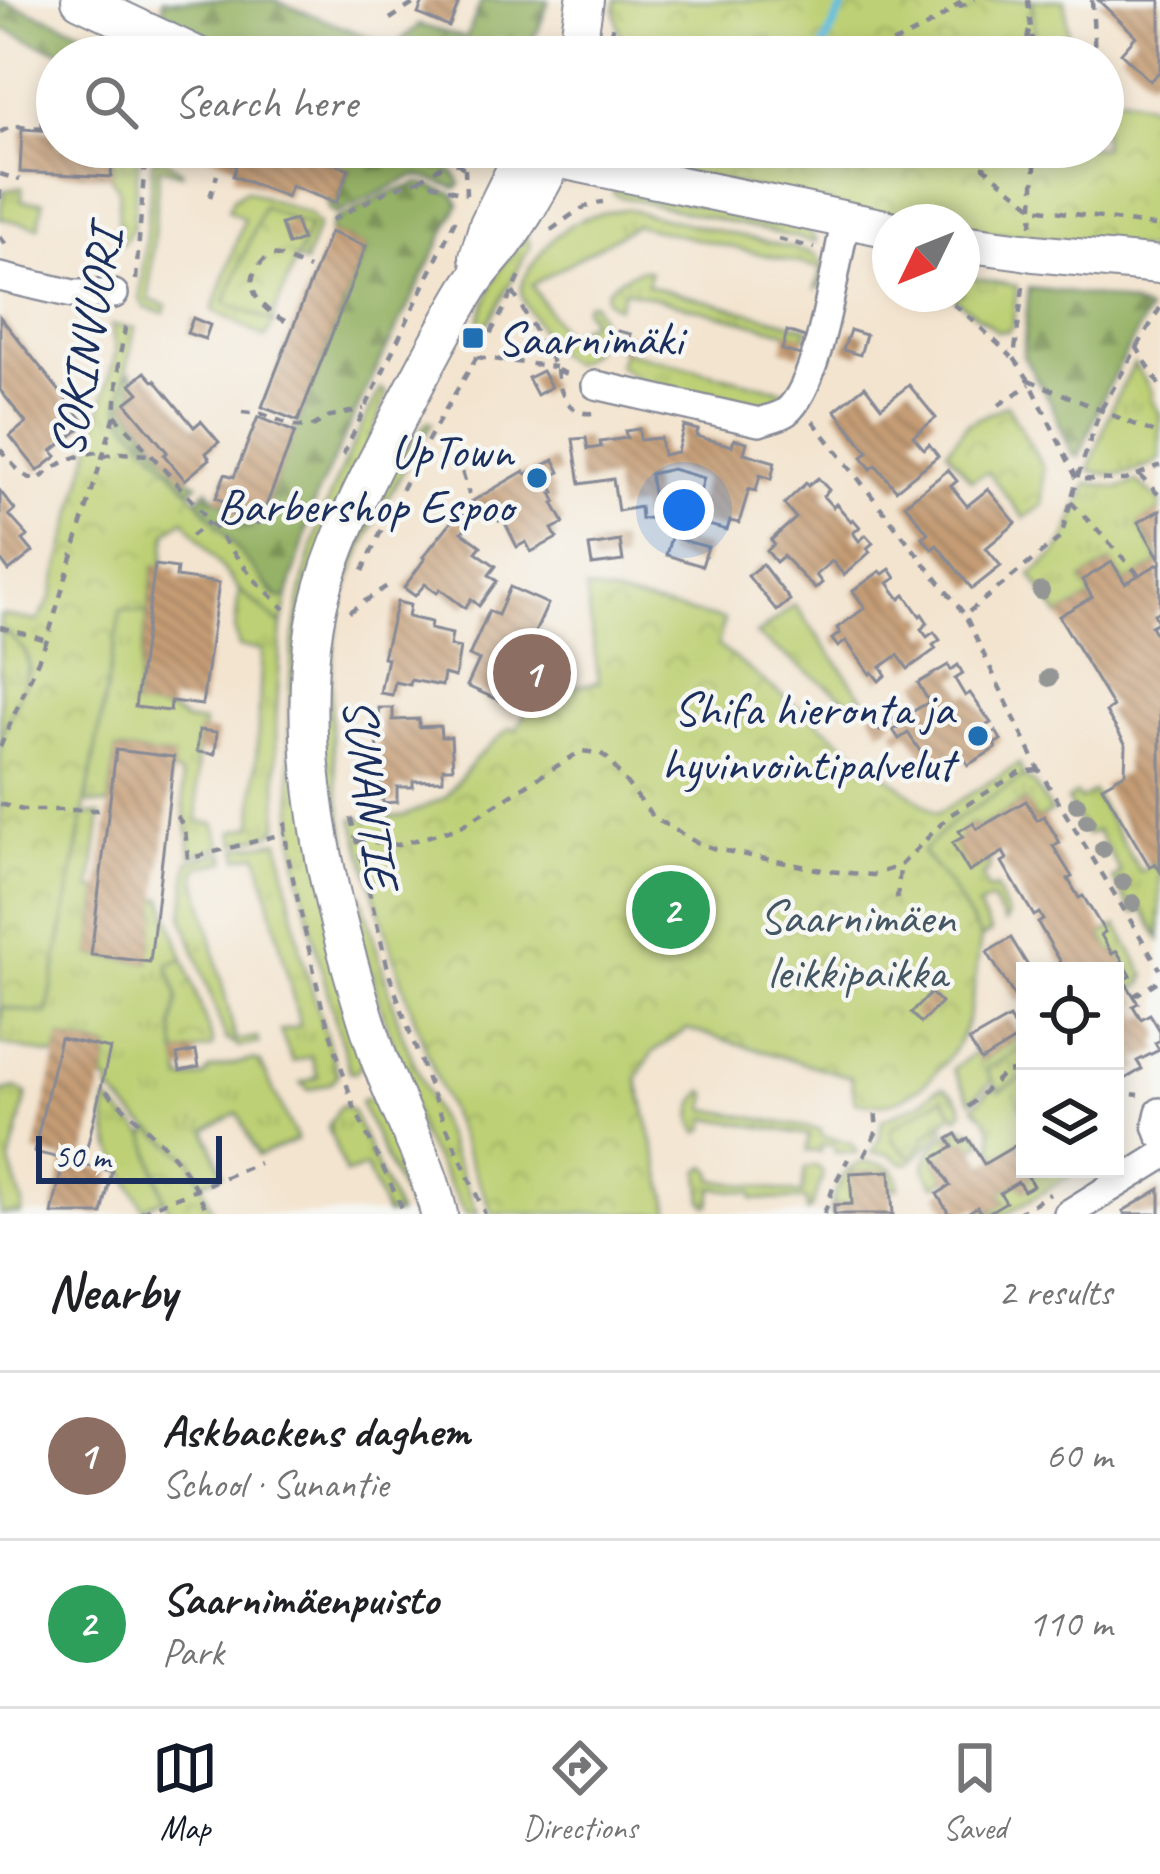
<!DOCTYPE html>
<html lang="en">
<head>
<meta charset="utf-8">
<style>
	body { margin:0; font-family:Caveat,sans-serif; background:#f2f2f2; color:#202124 }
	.controls { position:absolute; right:36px; bottom:36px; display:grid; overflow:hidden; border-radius:0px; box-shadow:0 6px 18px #0003 }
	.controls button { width:108px; height:108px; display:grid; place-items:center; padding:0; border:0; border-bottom:3px solid #e0e0e0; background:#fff; color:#202124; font:60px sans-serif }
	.compass { position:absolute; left:872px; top:204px; width:108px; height:108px; border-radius:50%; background:#fff; box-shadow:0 6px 18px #0003; rotate:227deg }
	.scale { position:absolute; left:36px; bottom:30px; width:186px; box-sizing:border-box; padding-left:12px; border:6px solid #1b2f5e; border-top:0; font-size:33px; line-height:42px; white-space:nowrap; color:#1b2f5e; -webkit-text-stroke:9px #f6f6f2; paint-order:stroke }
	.you { position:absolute; left:684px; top:510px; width:42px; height:42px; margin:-30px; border:9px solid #fff; border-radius:50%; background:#1a73e8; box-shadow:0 0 0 18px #1a73e833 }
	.badge { display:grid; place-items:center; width:78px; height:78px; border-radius:50%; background:#111827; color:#fff; font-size:39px; font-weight:700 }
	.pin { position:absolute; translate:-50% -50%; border:6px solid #fff; box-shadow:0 3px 12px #0006 }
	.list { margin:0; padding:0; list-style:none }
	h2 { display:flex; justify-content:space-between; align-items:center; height:156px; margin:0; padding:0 48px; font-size:51px }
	h2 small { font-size:39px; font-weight:400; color:#757577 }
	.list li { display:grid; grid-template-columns:78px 1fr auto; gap:36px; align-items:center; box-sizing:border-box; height:168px; padding:0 48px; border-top:3px solid #e0e0e0 }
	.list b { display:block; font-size:45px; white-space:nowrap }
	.list p { margin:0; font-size:39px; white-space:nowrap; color:#757577 }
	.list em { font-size:39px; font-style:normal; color:#757577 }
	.icon { flex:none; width:66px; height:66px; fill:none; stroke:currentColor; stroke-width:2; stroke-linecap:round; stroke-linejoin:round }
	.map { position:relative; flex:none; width:1160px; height:1214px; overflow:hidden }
	.search { position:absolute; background:#fff; box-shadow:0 6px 18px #0003; left:36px; right:36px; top:36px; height:132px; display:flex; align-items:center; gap:30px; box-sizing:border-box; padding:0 42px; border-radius:66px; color:#757577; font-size:45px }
	.sheet { height:492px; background:#fff }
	nav { display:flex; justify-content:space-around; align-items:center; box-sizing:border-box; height:168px; border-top:3px solid #e0e0e0; background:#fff; font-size:33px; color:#757577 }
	nav a { display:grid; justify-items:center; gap:6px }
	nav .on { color:#111827 }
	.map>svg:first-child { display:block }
	.grass { fill:url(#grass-tufts); stroke:#6c8069; stroke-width:3 }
	.forest { fill:url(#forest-firs); stroke:#587062; stroke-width:3 }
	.park { fill:url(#park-crowns); stroke:#6c8069; stroke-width:3 }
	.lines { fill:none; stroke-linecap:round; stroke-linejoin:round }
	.stream { stroke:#63bfe1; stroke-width:8 }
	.building { fill:url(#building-back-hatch) }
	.minor-casing { stroke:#878a96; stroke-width:32 }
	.tertiary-casing { stroke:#878a96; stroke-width:40 }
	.path { stroke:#878a96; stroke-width:4.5; stroke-dasharray:9 9; stroke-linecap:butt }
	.minor { stroke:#fff; stroke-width:27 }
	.tertiary { stroke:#fff; stroke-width:36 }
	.tertiary-bridge-casing { stroke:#878a96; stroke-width:40; stroke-linecap:butt }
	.tertiary-bridge { stroke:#fff; stroke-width:36 }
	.tree { fill:#939694 }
	.poi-dot { fill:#1f6fb2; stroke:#f6f6f2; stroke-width:4.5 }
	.labels { text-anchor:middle; stroke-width:9; stroke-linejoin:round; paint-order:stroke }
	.poi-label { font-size:48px; fill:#1b2f5e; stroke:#f6f6f2; text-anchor:end }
	.street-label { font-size:48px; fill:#1b2f5e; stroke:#f6f6f2 }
	.park-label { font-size:48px; fill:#445764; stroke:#f6f6f2 }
</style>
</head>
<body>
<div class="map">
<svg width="1160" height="1214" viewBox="0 0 1160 1214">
	<defs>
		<pattern id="grass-tufts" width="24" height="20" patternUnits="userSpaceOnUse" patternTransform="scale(3)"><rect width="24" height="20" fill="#bdd074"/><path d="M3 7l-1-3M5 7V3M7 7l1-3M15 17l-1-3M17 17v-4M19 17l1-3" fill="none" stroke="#a2b367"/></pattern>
		<pattern id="forest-firs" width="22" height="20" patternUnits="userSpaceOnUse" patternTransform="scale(3)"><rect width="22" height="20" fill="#96b266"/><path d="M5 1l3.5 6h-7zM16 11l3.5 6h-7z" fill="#7a9157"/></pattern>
		<pattern id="park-crowns" width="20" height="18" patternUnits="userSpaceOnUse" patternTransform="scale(3)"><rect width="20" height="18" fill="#bdd074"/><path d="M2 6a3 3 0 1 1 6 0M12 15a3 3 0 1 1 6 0" fill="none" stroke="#a2b367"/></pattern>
		<pattern id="building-back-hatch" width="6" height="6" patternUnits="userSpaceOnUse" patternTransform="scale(3)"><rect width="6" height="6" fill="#c59c74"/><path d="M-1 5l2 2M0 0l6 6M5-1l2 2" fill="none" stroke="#9f8062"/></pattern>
	</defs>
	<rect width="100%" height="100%" fill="#f6f6f2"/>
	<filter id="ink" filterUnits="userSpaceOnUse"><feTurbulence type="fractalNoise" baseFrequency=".00833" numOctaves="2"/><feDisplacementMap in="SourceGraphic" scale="24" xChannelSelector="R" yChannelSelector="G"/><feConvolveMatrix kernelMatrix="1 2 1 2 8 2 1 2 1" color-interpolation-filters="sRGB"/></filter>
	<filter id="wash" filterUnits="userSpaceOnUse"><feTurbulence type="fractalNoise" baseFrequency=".004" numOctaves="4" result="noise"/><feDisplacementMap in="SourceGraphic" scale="48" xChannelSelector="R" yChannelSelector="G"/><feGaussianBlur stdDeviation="2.7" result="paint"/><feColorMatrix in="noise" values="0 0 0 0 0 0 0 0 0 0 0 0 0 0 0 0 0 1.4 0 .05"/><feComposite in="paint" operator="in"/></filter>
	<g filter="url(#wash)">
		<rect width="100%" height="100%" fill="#f3e4cf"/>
		<!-- grass -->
		<g class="grass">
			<path d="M 1032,0 L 1065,0 L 1069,41 L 1058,41 L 1058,57 L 1037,57 Z"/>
			<path d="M 113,147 L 139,147 L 133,229 L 123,243 L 118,244 L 119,191 L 111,177 Z"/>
			<path d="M 153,159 L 166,161 L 182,172 L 181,174 L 159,167 L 149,300 L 167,306 L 164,313 L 145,308 L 140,299 Z"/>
			<path d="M 22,187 L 22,201 L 43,202 L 39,227 L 0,218 L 3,191 Z"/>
			<path d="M 615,188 L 798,226 L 808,230 L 816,240 L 815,242 L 618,196 L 613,193 Z"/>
			<path d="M 246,190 L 309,214 L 318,225 L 305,263 L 296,260 L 309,226 L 263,208 L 225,302 L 274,322 L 265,338 L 213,310 L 244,219 L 228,210 L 234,197 Z"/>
			<path d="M 625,209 L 810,252 L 816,255 L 826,269 L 820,286 L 816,288 L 821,268 L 636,225 L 532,285 L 564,336 L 591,321 L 584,308 L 587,303 L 593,303 C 609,328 597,353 572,364 C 553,356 546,340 536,323 C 531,313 521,301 521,289 C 522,279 528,272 533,264 C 560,225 579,215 625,209 Z"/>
			<path d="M 526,233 L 530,247 L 490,320 L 482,330 L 476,328 L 496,275 Z"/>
			<path d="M 643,269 L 650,271 L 647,285 L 808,328 L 805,337 L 624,290 L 618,307 C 584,294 628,273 643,269 Z"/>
			<path d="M 962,276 L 1017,286 L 1013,324 L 1008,331 L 997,331 L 949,294 L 962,294 Z"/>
			<path d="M 623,351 L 789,392 L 780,403 L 760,413 L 649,386 L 618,365 Z"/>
			<path d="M 1134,364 L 1152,392 L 1151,399 L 1160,414 L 1160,459 C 1138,474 1115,479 1089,470 L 1113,404 Z"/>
			<path d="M 381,389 L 387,393 L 303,625 L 364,1062 L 355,1072 L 350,1071 C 331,1007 313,942 300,876 C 294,849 294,821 292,794 C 285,701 290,611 320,523 C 336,476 358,433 381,389 Z"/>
			<path d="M 428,421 L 432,423 C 401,476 366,528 347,587 C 320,670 331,758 347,842 L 335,845 L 321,735 L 332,599 L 383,480 Z"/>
			<path d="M 1137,482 L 1160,501 L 1160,510 L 1139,523 L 1160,563 L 1125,583 L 1111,562 L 1082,580 L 1092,597 L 1059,616 L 1031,575 L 1056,554 L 1064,542 L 1088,483 L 1119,488 Z"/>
			<path d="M 239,590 L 282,625 L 276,722 L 278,829 L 271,834 L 236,843 L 233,831 L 253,826 L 262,650 L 239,647 L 235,631 Z"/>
			<path d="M 121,608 L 148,613 L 135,706 L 170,711 L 186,721 L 204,723 L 203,730 L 199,731 L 197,752 L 198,821 L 214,824 L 223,847 L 191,855 C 190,841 188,828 185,814 C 182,800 186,789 180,774 L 172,772 L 173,757 L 116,750 L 109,805 L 86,803 Z"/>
			<path d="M 0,631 C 54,651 16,704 0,738 Z"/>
			<path d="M 1024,777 L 1034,784 L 1051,812 L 1037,820 L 1025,801 L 977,829 L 973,823 L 960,831 L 969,872 L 990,860 L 989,871 L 982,876 L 988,891 L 996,888 L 1008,916 L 1005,923 L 991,900 L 978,907 L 991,932 L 981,938 L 949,885 L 921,852 L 953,821 Z"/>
			<path d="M 1093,792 L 1140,872 L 1155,863 L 1160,871 L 1160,939 L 1143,910 L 1134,914 L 1113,879 L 1121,873 L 1097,831 L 1087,835 L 1067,800 L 1076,794 L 1080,800 Z"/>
			<path d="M 84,814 L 101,815 L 91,889 L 99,890 L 91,955 L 149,962 L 157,897 L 163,898 L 184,959 L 168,965 L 178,998 L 173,1027 L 182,1080 L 204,1077 L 210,1069 L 253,1060 L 260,1062 L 297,1140 L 258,1156 L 238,1113 L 206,1130 L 223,1174 L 201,1183 L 191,1159 L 141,1122 L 109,1090 L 110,1082 L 103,1080 L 110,1049 L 61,1038 L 56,1056 L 0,1044 L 2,1007 L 47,1014 Z"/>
			<path d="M 279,841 L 302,957 L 338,1075 L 331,1083 L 309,1090 L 301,1083 L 318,1077 L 311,1056 L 293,1062 L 280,1031 L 300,1026 L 258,854 L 239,858 L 237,848 Z"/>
			<path d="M 225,852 L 227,861 L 199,867 L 196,874 L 236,1041 L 257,1037 L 259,1043 L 239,1047 L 226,1039 L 183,917 L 189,861 Z"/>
			<path d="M 360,893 L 402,1034 L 478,1214 L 466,1214 L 421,1136 L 347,896 Z"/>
			<path d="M 1117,926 L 1146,976 L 1142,979 L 1144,983 L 1130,991 L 1124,980 L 1130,975 L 1117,952 L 1112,954 L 1101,935 Z"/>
			<path d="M 1020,1037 L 1025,1041 L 1025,1057 L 1021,1050 L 986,1070 L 992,1080 L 971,1101 L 953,1069 L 976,1052 L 981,1061 Z"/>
			<path d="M 1025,1076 L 1025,1099 L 1019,1103 L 1025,1113 L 1025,1143 L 1023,1142 L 997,1157 C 991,1147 994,1143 992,1133 C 990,1121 982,1114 974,1106 L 995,1085 L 1000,1091 Z"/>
			<path d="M 943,1087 C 953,1092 962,1101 963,1112 L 957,1117 L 943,1098 L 922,1138 L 942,1124 L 945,1129 L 910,1163 L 903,1163 L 889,1154 L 871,1153 L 879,1140 L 882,1120 L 922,1102 L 935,1090 Z"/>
			<path d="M 16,1088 L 27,1094 L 10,1163 L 23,1204 L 21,1214 L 0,1214 L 0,1092 Z"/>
			<path d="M 704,1091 L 708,1094 L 706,1109 L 821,1130 L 821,1136 L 852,1143 L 858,1153 L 835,1152 L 834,1145 L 821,1145 L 821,1152 L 807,1151 L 809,1135 L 708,1118 L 705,1130 L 699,1133 C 688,1120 692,1103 704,1091 Z"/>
			<path d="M 364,1099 L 373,1100 L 380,1107 L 431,1214 L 411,1214 L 360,1102 Z"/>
			<path d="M 107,1100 L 146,1136 L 164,1199 L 143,1208 C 126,1173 100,1140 107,1100 Z"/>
			<path d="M 343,1105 L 352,1111 L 398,1214 L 386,1214 L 366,1167 L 346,1174 L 328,1127 L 338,1109 Z"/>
			<path d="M 962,1127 L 979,1134 L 983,1142 L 974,1148 L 968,1139 L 961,1143 L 956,1134 L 949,1138 L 953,1147 L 934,1159 L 946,1179 L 935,1186 L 925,1170 C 925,1151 944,1132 962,1127 Z"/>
			<path d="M 864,1162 C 885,1165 897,1162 899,1188 L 892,1189 L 890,1171 L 851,1173 L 852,1204 L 834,1205 L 834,1214 L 830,1214 C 833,1192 841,1168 864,1162 Z"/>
			<path d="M 707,1166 L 713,1172 L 714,1180 L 802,1194 L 805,1168 L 816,1166 L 822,1170 L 822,1179 L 810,1210 L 807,1211 L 806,1200 L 753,1199 L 752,1193 L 713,1188 L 710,1205 L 706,1205 L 703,1201 L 700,1171 Z"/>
			<path d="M 1041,1169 L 1048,1169 L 1050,1172 L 1056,1169 L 1082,1169 L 1006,1214 L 986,1214 L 1006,1202 L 1000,1193 L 1018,1182 L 1025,1190 L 1028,1177 Z"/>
		</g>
		<!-- forest -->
		<g class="forest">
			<path d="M 0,0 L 80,30 L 134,54 L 134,57 L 86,57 L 45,47 L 0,27 Z"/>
			<path d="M 163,0 L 274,0 L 393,47 L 419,25 L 466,38 L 482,0 L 549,0 L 538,31 L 518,57 L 242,57 L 166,20 L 163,13 Z"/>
			<path d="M 292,147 C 335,147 443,138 461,185 L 457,188 L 420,176 L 412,177 L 335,214 L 329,210 L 327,200 L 336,203 L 349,169 Z"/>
			<path d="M 419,183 L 454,194 L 459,204 L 369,384 L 316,497 L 288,596 L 281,599 L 250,568 L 197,500 L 207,489 L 216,498 L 259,523 L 366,247 L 330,232 L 333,222 L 385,195 Z"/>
			<path d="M 1029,288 C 1056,291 1129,298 1148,312 L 1107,388 L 1079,457 L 1072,454 L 1051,403 L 1023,356 Z"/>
			<path d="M 130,372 L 136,380 L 132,385 L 139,393 L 126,404 C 142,423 180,477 198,484 L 190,491 L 187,489 L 121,416 C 118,403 122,380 130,372 Z"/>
		</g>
		<!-- park -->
		<g class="park">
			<path d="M 616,0 L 1032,0 L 1037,57 L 624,57 L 615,10 Z"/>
			<path d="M 1103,96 L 1126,98 L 1160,108 L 1160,251 L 962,230 L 962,222 L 914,222 L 883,217 L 618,158 L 618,147 L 1103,147 Z"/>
			<path d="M 263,207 L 310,226 L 271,321 L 225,303 Z"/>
			<path d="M 111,325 L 135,328 L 119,406 L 121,416 L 190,491 L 274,595 L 281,599 L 288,596 L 282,625 L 239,590 L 184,519 L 167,532 L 163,566 L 154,566 L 148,613 L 121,609 L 47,1014 L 2,1007 L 0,1020 L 0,738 L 30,670 L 27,654 L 8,633 L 0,631 L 0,615 L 38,621 L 51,599 L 116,352 Z"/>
			<path d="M 1007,405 L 1043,467 L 1043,505 L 1024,518 L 988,472 L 971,480 L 947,450 L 968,423 Z"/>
			<path d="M 586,589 L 724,620 L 718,646 L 937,814 L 1019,764 L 1024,777 L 954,821 L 922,852 L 949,885 L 981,938 C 976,966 975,996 967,1022 C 958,1052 929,1086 901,1099 C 887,1106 869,1103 855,1102 L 851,1077 L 687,1029 L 653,1052 L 637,1078 L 671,1214 L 493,1214 C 434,1085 391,956 353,819 L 404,816 L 446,797 L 476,758 L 510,728 L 516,731 L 536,692 L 599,682 Z"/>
			<path d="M 795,605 L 866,702 L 858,708 L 756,635 Z"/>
			<path d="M 184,959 L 213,1043 L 211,1048 L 177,1055 L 173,1027 L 178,997 L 168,964 Z"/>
			<path d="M 1020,1049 L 1025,1057 L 1025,1076 L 999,1091 L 986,1070 Z"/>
			<path d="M 943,1097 L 954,1114 L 923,1137 L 925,1142 L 910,1157 L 892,1139 L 892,1128 Z"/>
			<path d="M 151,1129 L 191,1159 L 214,1214 L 171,1214 L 164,1199 L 146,1136 Z"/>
		</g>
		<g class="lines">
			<!-- stream -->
			<path class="stream" d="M 824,45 L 847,0"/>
		</g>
		<g id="blocks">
			<!-- building -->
			<g class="building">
				<path d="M 424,0 L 460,0 L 449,27 L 418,14 Z"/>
				<path d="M 1098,0 L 1160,0 L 1160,71 L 1150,81 L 1121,53 L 1136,36 Z"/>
				<path d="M 22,129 L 57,131 L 57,147 L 113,147 L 111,177 L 20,172 Z"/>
				<path d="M 187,147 L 292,147 L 349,169 L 336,203 L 291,186 L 287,197 L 233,176 L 236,166 Z"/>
				<path d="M 295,220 L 302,240 L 288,245 L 281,224 Z"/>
				<path d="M 330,232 L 366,246 L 298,421 L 262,407 Z"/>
				<path d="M 0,317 L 86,424 L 52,451 L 57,456 L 38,471 L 10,436 L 26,423 L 0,390 Z"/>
				<path d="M 193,318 L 210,325 L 205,339 L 187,333 Z"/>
				<path d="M 850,330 L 866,335 L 860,355 L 843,350 Z"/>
				<path d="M 618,331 L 631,334 L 626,352 L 614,349 Z"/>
				<path d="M 787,331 L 805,337 L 800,355 L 782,350 Z"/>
				<path d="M 542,371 L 551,387 L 537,395 L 528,378 Z"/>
				<path d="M 145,372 L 153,381 L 155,380 L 194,427 L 201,421 L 219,442 L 206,453 L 210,459 L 185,480 L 164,455 L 167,452 L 126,403 L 139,393 L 131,384 Z"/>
				<path d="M 909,385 L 936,418 L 913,436 L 924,449 L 929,444 L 938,456 L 896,490 L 876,465 L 871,469 L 862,457 L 868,452 L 835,410 L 865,386 L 881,407 Z"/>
				<path d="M 258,417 L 295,432 L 259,524 L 227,512 L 230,504 L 216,498 L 225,474 L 234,477 Z"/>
				<path d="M 684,426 L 698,430 L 696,436 L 732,446 L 734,439 L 747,442 L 744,453 L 775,462 L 771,479 L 760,475 L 756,491 L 749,489 L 739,523 L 730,521 L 727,530 L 697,522 L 699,512 L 695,510 L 704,478 L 672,469 L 650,474 L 657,517 L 641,519 L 640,507 L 618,511 L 613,479 L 580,484 L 573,439 L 586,438 L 588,449 L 601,447 L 600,442 L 627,438 L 625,431 L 639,429 L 640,440 L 660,438 L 663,455 L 677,452 Z"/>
				<path d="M 554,460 L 560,472 L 547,478 L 555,492 L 552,493 L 556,501 L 553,503 L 564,523 L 552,529 L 557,538 L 531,552 L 526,542 L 517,547 L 503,519 L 499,521 L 492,507 L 478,514 L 471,502 L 524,471 L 526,474 Z"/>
				<path d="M 948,470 L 957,481 L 951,486 L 967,506 L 988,489 L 1016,523 L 986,548 L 1001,566 L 972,589 L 937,545 L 932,549 L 922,537 L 928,533 L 905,504 Z"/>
				<path d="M 818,478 L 829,490 L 823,496 L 833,507 L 836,504 L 851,521 L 853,519 L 860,527 L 853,533 L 859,541 L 866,535 L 873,543 L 867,548 L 870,552 L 844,575 L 832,561 L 816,575 L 822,583 L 815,589 L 783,556 L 776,562 L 767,551 L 774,544 L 771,540 L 796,518 L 784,504 L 806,483 L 808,486 Z"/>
				<path d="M 0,491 L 15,510 L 9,515 L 28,536 L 23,540 L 33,552 L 9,571 L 0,559 Z"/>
				<path d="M 1160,510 L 1160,559 L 1138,522 Z"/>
				<path d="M 459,512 L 471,521 L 462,532 L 481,546 L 476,552 L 496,566 L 489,575 L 497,581 L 479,606 L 471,599 L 465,608 L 440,589 L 437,593 L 425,584 L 415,596 L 404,588 L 425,558 L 423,557 Z"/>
				<path d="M 671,537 L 708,547 L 702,566 L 666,555 Z"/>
				<path d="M 620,541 L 623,561 L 592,565 L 589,546 Z"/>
				<path d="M 1112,562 L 1125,583 L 1160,563 L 1160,611 L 1154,614 L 1158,622 L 1151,626 L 1157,636 L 1160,634 L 1160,871 L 1155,863 L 1150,867 L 1102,786 L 1125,773 L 1126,745 L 1106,712 L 1113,707 L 1059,616 L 1092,597 L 1082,580 Z"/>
				<path d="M 762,564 L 790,600 L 777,611 L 748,576 Z"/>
				<path d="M 155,565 L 177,568 L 176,577 L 219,583 L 202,705 L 171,701 L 170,711 L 135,707 Z"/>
				<path d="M 890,569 L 896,578 L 888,583 L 900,599 L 905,595 L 920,616 L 922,614 L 928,623 L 921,629 L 927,637 L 934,632 L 940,640 L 933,645 L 936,649 L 908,669 L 898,655 L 881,667 L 886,675 L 879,681 L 872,672 L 870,674 L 846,641 L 838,647 L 832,639 L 840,633 L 837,628 L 865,608 L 853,591 L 880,571 L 883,574 Z"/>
				<path d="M 510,587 L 548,604 L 532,639 L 541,642 L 528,670 L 521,667 L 505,703 L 467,686 L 479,660 L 469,656 L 489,611 L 498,615 Z"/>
				<path d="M 397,602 L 410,605 L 408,617 L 431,622 L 430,629 L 452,634 L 450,646 L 460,648 L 455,677 L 444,674 L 442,686 L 411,680 L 410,685 L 395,682 L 392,695 L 380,693 L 387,658 L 383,657 Z"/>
				<path d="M 948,665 L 951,670 L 958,665 L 963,674 L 955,679 L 965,696 L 970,693 L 991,723 L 983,727 L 988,736 L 996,731 L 1001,740 L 994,744 L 996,748 L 968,765 L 959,750 L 940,761 L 945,769 L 936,775 L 908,733 L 899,739 L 893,730 L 903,724 L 900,719 L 929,702 L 918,683 Z"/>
				<path d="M 885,704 L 895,722 L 880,731 L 870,713 Z"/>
				<path d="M 379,708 L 393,708 L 393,720 L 419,719 L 419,727 L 440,726 L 441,737 L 451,737 L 453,768 L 443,768 L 443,780 L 413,781 L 413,787 L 397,787 L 397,802 L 383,803 L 377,739 L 381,738 Z"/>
				<path d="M 199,730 L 217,732 L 215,754 L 197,752 Z"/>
				<path d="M 116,750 L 174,757 L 150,962 L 91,955 Z"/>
				<path d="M 1026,801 L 1037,820 L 1044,816 L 1060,843 L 1053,846 L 1072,877 L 1068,879 L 1079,898 L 1083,896 L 1105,932 L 1101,935 L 1112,954 L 1117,951 L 1131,976 L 1124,980 L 1138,1003 L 1133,1006 L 1141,1019 L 1150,1014 L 1160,1031 L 1160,1040 L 1155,1043 L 1159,1050 L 1137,1061 L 1142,1069 L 1118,1083 L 1115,1079 L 1115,971 L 1073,971 L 1072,968 L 1066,971 L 1038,923 L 1043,920 L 1039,913 L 1034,916 L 1002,862 L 1007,859 L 1003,852 L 969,872 L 952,843 L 963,837 L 959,831 L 973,823 L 977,829 Z"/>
				<path d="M 1011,938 L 1031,971 L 1025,971 L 1025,998 L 1018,1002 L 987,952 Z"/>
				<path d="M 931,993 L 941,1003 L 921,1023 L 911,1013 Z"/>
				<path d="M 1009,1018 L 1020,1037 L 981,1061 L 969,1041 Z"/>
				<path d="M 60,1038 L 110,1049 L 83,1165 L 112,1171 L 102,1214 L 52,1214 L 64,1159 L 34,1152 Z"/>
				<path d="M 196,1051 L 199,1067 L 180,1071 L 177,1055 Z"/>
				<path d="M 956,1134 L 961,1143 L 968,1138 L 984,1164 L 1023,1141 L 1025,1169 L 1041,1169 L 1028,1177 L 1033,1186 L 1024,1191 L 1018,1182 L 1000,1193 L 1006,1202 L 986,1214 L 982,1214 L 977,1207 L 966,1214 L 949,1214 L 937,1194 L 950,1186 L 934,1158 L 953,1147 L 948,1139 Z"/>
				<path d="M 890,1171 L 893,1214 L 834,1214 L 834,1205 L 852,1204 L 850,1173 Z"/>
				<path d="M 1160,1189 L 1160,1214 L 1125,1214 L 1123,1211 Z"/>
			</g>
		</g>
	</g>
	<g filter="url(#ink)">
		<use href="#blocks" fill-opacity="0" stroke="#878a96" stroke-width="3"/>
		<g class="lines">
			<defs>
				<g id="minor">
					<path d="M 0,277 L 73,294 L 114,294"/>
					<path d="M 596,385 L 759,422 C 767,419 779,417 786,412 C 820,386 835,263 846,220"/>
					<path d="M 1160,1112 L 1157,1125 L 1160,1134"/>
					<path d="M 1068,1214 L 1160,1157"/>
				</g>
				<g id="tertiary">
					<path d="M 80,0 L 201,57"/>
					<path d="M 576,57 L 585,0"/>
					<path d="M 499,147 L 890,229"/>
					<path d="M 962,243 L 1023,251"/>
					<path d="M 1034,253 L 1160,265"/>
					<path d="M 478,257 L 488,224 L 526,147"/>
					<path d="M 439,1214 C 427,1158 396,1107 377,1053 C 333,920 292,763 315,623 C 324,570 348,518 372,470 C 402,411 432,350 466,293 C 477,274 492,259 505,242 C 525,214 546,179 559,147"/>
				</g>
			</defs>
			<!-- minor casing -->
			<use href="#minor" class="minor-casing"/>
			<!-- tertiary casing -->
			<use href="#tertiary" class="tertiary-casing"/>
			<!-- path -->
			<g class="path">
				<path d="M 1028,0 L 1034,57"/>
				<path d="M 1092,0 L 1095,57"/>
				<path d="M 958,7 L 976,0"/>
				<path d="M 390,19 L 413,4 L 414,0"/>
				<path d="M 612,27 L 617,57"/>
				<path d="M 530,57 L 549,28"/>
				<path d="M 859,57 C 895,43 934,27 962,0"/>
				<path d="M 1024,57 L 1029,29"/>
				<path d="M 42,128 L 45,84 L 48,78 L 57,73"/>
				<path d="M 0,132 L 13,126 L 57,129"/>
				<path d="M 405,147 L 452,159 L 465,169"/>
				<path d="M 987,147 L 984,167 L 1035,208 L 1160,227"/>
				<path d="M 0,174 L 20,180"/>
				<path d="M 419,180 L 450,161"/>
				<path d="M 0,190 L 0,208"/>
				<path d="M 466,195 L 465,169 L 469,153"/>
				<path d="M 210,197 L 217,175"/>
				<path d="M 332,220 L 385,192 L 419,180 L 466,194"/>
				<path d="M 1032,225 L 1036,147"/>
				<path d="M 551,230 C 567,219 582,204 603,202"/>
				<path d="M 0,237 L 11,251"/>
				<path d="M 778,239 L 814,248"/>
				<path d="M 136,280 L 146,147"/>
				<path d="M 1023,287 L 1014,358 L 1029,380 L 1077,479 L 1061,537 L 965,615 L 1039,770 L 1160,969"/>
				<path d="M 513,292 L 557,370 L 574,377"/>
				<path d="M 939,294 L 965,313 L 1012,357"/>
				<path d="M 1160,308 L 1100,411 L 1077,479 L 1126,480 L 1160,465"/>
				<path d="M 285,321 C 255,306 237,279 270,255 L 279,256 L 309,269"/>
				<path d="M 1136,346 L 1160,386"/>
				<path d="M 477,357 L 555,367"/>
				<path d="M 557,370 C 559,394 569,419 598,412"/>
				<path d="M 1029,380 L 1160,435"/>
				<path d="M 999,405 L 1030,384"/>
				<path d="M 242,412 L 262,414 L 294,426 L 311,427 L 331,416 L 364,409"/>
				<path d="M 115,415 L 198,507 L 254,579 L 285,609"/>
				<path d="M 813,421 L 965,615"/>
				<path d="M 0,449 C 10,461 21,478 38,480 C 59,462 77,454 104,451"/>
				<path d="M 343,455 L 457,216"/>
				<path d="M 457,455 L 469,494"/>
				<path d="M 102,456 L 120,453 L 150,455"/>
				<path d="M 1139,475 L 1160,496"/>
				<path d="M 1071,502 L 1139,575"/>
				<path d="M 191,536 L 209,522"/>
				<path d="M 363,571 C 385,520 411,469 439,421 C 467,372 498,325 521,274"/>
				<path d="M 349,612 L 393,582"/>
				<path d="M 0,627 L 47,640"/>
				<path d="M 0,747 L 47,640 L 115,415 L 119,361 L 127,318"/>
				<path d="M 0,804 L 23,810 L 108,810"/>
				<path d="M 177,816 L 185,829 L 188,859 L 286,833"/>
				<path d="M 351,818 L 390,977 L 435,1101 L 485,1214"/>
				<path d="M 285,822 L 287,852 L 322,1007 L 354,1107 L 405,1214"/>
				<path d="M 356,840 L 398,845 L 458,828 L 581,751 L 600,753 L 608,759 L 653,817 L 697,843 L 716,849 L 827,871 L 873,875 L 900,866 L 950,815 L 1020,772 L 1039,770"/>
				<path d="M 897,899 L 900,869"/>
				<path d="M 1134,996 L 1160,980"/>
				<path d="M 106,1091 C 150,1133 184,1156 208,1214"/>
				<path d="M 1115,1092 L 1139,1095"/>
				<path d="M 968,1107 L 1005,1072 L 1025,1070"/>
				<path d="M 864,1156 L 877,1131 L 875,1108"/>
				<path d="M 141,1212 L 259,1163"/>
				<path d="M 824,1214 L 834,1185 L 848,1159"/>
				<path d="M 1017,1214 L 1050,1194"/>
			</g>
			<!-- minor -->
			<use href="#minor" class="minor"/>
			<!-- tertiary -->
			<use href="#tertiary" class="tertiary"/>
			<defs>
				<path id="tertiary-bridge" d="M 1023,251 L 1034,253"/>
			</defs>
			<!-- tertiary-bridge casing -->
			<use href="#tertiary-bridge" class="tertiary-bridge-casing"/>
			<!-- tertiary-bridge -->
			<use href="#tertiary-bridge" class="tertiary-bridge"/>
		</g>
		<!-- trees -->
		<g class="tree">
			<circle cx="1041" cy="591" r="9"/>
			<circle cx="1049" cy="678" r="9"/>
			<circle cx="1077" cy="804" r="9"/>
			<circle cx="1087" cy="821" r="9"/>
			<circle cx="1103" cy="849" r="9"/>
			<circle cx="1123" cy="882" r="9"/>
			<circle cx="1133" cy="903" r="9"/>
		</g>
	</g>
	<!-- markers -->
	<g class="poi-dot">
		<rect x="461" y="326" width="24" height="24" rx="6"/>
		<circle cx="537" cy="478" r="12"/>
		<circle cx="978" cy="736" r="12"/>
	</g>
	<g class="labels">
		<!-- poi labels -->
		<g class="poi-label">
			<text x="497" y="355" text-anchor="start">Saarnimäki</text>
			<text x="513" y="467">UpTown<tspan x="513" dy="55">Barbershop Espoo</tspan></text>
			<text x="954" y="725">Shifa hieronta ja<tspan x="954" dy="55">hyvinvointipalvelut</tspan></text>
		</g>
		<!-- street labels -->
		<g class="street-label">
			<text transform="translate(85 342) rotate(-80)" y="17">SOKINVUORI</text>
			<text transform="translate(372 793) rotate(83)" y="17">SUNANTIE</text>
		</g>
		<!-- park labels -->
		<g class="park-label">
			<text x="857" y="933">Saarnimäen<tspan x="857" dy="55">leikkipaikka</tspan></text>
		</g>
	</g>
</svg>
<div class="controls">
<button><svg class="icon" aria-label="locate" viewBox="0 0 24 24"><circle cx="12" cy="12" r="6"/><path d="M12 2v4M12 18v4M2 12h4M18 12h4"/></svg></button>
<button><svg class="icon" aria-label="layers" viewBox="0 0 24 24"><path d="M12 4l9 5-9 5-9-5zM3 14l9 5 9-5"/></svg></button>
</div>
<svg class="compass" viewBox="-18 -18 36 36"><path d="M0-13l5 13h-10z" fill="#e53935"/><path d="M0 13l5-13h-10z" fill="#757577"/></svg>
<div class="scale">50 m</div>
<div class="you"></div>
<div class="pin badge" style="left:532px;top:673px;background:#8d6e63">1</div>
<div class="pin badge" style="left:671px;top:910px;background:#2e9e5b">2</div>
<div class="search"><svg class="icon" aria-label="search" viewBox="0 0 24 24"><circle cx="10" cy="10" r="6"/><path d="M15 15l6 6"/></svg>Search here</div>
</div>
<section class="sheet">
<h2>Nearby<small>2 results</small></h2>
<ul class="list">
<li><span class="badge" style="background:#8d6e63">1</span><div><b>Askbackens daghem</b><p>School · Sunantie</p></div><em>60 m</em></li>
<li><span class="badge" style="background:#2e9e5b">2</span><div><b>Saarnimäenpuisto</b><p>Park</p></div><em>110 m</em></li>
</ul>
</section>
<nav>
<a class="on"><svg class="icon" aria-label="map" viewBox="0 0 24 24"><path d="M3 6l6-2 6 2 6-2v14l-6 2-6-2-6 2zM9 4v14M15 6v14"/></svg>Map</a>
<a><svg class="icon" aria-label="directions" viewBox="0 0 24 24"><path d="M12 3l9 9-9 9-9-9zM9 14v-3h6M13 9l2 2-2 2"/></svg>Directions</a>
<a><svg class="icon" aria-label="saved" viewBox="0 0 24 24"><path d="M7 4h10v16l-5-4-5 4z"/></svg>Saved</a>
</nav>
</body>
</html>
